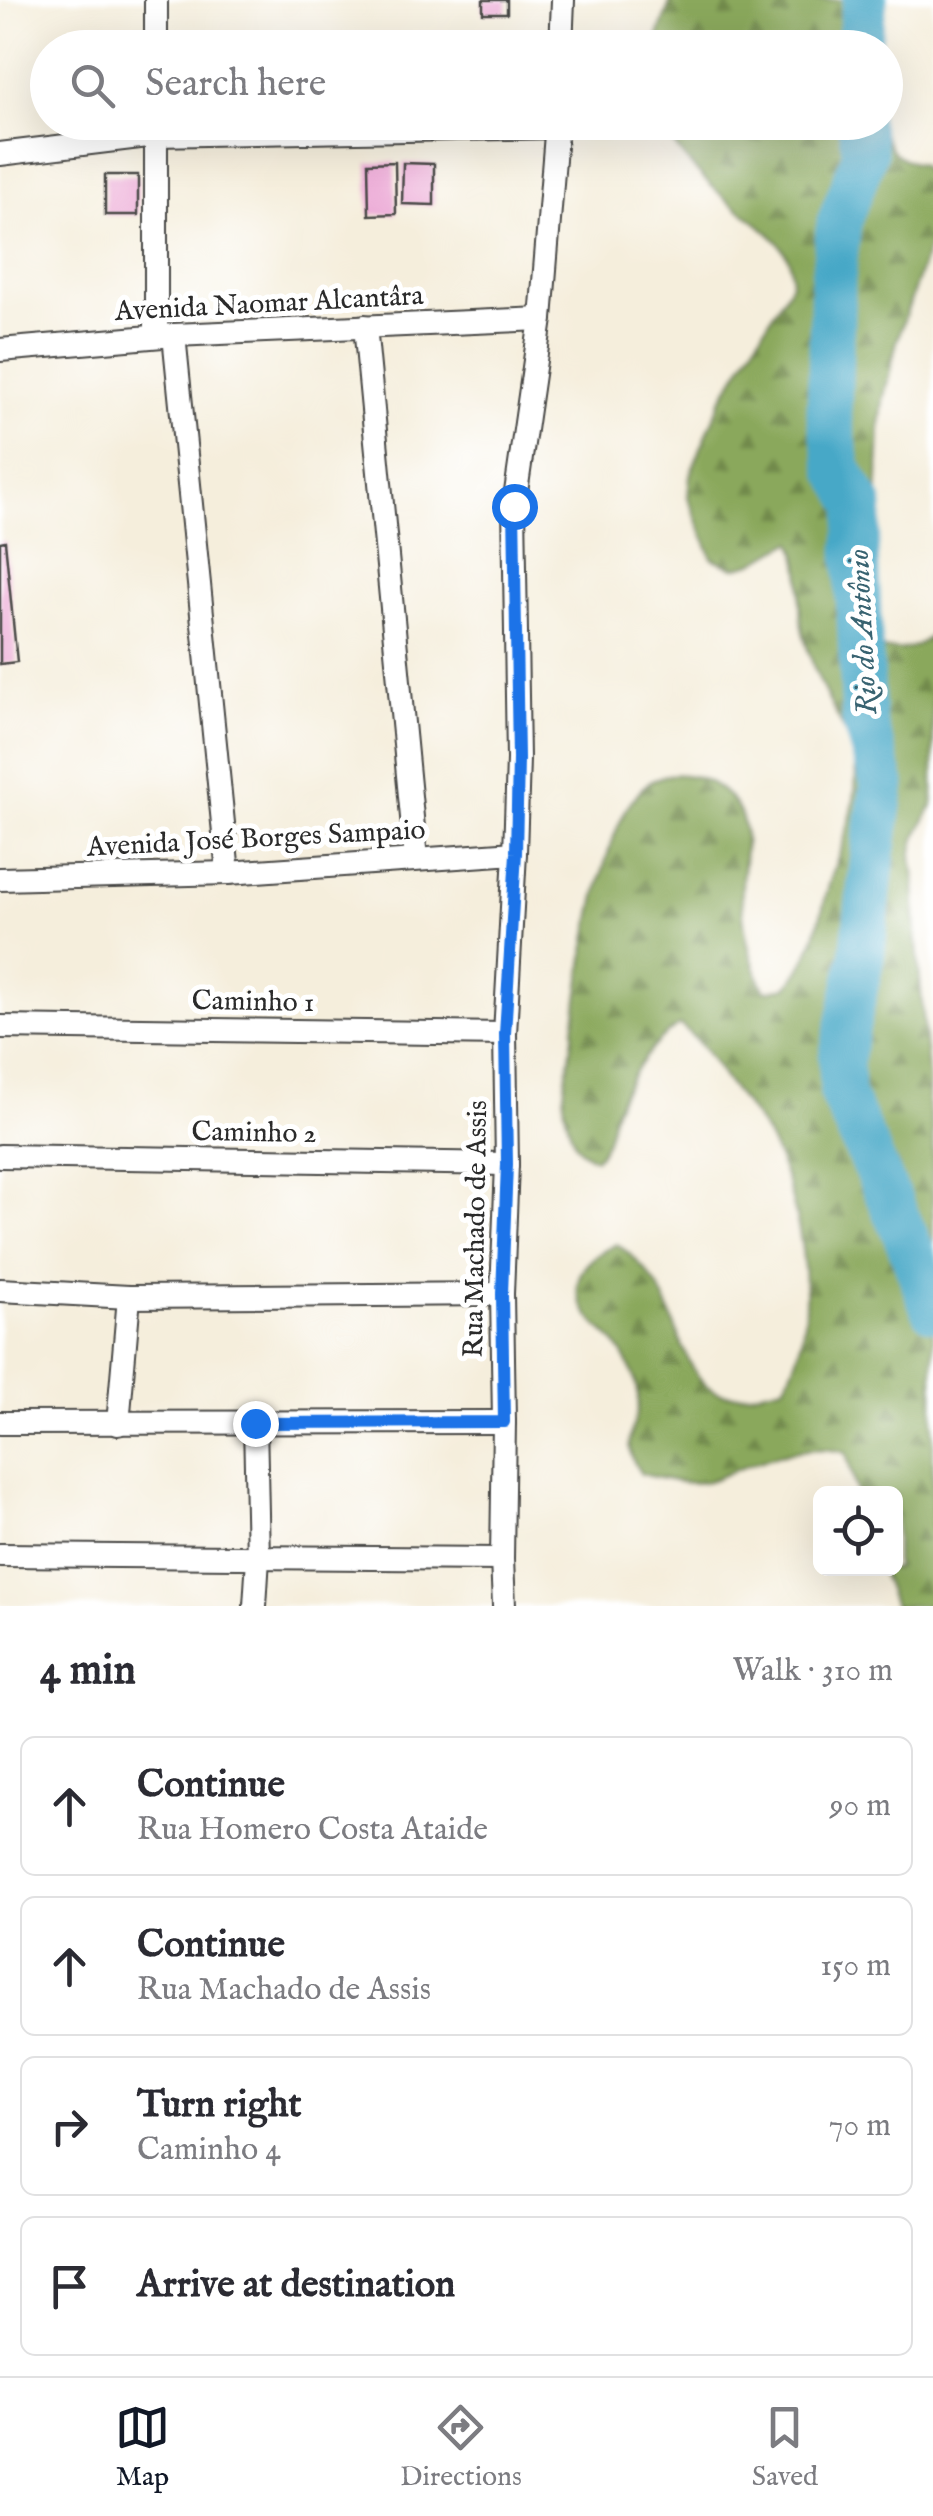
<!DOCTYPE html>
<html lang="en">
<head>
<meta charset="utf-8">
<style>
	body { margin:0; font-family:"IM FELL English",serif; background:#f2f2f3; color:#2b2b33 }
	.controls { position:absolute; right:30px; bottom:30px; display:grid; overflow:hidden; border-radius:15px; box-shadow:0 10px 40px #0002 }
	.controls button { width:90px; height:90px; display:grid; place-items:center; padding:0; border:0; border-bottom:2px solid #e1e1e2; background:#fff; color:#2b2b33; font:50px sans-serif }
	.stop { position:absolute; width:30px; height:30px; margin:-22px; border:8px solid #1a73e8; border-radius:50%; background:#fff }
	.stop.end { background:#1a73e8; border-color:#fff; box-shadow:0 2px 10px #0008 }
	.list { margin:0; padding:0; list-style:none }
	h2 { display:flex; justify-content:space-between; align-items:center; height:130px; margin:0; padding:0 40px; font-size:42px }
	h2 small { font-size:32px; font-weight:400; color:#7c7c81 }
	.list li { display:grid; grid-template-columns:65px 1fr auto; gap:30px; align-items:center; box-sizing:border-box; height:140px; margin:0 20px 20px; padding:0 20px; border:2px solid #e1e1e2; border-radius:15px }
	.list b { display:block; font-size:38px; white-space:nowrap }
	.list p { margin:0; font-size:32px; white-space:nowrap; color:#7c7c81 }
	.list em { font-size:32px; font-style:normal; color:#7c7c81 }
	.icon { flex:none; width:55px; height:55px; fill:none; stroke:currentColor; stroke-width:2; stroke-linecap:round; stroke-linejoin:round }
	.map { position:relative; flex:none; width:933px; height:1606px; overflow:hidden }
	.search { position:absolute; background:#fff; box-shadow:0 10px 40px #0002; left:30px; right:30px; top:30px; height:110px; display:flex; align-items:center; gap:25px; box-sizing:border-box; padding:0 35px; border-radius:55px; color:#7c7c81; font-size:38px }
	.sheet { height:770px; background:#fff }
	nav { display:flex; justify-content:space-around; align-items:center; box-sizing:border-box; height:140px; border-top:2px solid #e1e1e2; background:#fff; font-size:28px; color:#7c7c81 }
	nav a { display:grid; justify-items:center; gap:5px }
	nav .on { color:#111827 }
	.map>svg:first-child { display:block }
	.forest { fill:url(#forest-firs); stroke:#5a6a44; stroke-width:2.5 }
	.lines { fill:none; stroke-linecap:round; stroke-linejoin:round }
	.river { stroke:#47a8c7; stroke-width:45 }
	.building { fill:#ecaad6 }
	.minor-casing { stroke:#494846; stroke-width:26 }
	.minor { stroke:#fff; stroke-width:22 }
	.route { stroke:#1a73e8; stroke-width:12 }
	.labels { text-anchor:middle; stroke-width:10; stroke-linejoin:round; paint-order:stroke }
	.street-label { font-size:28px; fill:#2b2b2b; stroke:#fff }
	.water-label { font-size:30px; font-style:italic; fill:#386371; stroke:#fff }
</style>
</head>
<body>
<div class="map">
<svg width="933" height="1606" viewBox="0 0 933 1606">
	<defs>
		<pattern id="forest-firs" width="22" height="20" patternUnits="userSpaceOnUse" patternTransform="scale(2.5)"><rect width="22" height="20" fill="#8aa85c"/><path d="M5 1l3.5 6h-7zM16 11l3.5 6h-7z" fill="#71894c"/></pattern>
	</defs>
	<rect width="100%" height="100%" fill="#fff"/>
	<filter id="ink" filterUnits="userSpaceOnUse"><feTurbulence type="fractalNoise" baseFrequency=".01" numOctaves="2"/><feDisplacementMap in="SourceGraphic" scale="20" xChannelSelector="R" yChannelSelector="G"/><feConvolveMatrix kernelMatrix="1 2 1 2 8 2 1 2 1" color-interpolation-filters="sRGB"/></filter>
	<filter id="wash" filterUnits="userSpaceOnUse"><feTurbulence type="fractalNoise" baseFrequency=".0048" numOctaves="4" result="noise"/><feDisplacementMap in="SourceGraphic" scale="40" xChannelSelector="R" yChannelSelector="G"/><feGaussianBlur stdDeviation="2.25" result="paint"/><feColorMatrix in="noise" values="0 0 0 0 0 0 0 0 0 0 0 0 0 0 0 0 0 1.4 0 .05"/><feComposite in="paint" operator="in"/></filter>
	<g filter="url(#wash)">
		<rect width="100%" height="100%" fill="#f5eedc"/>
		<!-- forest -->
		<g class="forest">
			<path d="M 671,0 L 881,0 L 879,47 L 654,47 Z"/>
			<path d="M 661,123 L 879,123 C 888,149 893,158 921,165 L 933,185 L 933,233 L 897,341 L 883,401 L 880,426 L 874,586 L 876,630 L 880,649 C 902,652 916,649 933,634 L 933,805 L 917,835 L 912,856 L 915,879 L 915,920 L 929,1084 L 928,1104 L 933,1132 L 933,1606 L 894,1606 L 880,1569 L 896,1568 L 896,1494 L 857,1493 L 846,1453 C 808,1442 768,1458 733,1471 C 723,1475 713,1481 703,1482 C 683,1485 661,1478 641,1474 C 614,1435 643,1428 638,1392 C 636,1376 625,1356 615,1343 C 608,1335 600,1329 593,1321 C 563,1285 580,1261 617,1244 C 637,1259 652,1275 663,1296 C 676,1322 687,1378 715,1391 C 734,1400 764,1390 784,1386 C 822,1325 803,1210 773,1147 C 762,1122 740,1101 724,1078 C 708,1055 703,1044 680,1025 C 653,1039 628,1079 616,1107 C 607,1130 612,1139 595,1159 C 589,1156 581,1152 577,1146 C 570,1135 565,1115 564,1102 C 563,1086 567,1073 570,1057 C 580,989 586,919 608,854 C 614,835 621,815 633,799 C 647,780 662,772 685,775 C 698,776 710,781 720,789 C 761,821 739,858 742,902 C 744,932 751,964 765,991 L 787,987 C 814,957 819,919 830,881 C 843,842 860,804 855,761 C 852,741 840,722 831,705 C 819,682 809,657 803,632 C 795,600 808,573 792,542 L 753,563 L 734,568 L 712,558 L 688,497 L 690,475 L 721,400 L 792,283 C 791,276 791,267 789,260 C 778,234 747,217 727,200 C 703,179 675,151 661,123 Z"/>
		</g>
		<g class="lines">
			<!-- river -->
			<g class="river">
				<path d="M 858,48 L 865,0"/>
				<path d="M 859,122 L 865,153 L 839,223 L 833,280 L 829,414 L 839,469 L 861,506 L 856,551 L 864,721 L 883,784 L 873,854 L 862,958 L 841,1058 L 842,1094 L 908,1241 L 933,1309"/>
			</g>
		</g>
		<g id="blocks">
			<!-- building -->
			<g class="building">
				<rect x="483" y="0" width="24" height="13"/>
				<path d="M 395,162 L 396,214 L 369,215 L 368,163 Z"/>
				<path d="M 403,163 L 434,164 L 434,205 L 402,204 Z"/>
				<rect x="105" y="175" width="33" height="40"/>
				<path d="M 5,541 L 17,662 L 0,664 L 0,542 Z"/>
			</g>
		</g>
	</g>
	<g filter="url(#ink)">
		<use href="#blocks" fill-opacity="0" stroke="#494846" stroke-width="2.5"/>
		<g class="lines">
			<defs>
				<g id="minor">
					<path d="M 156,0 L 156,48"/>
					<path d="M 561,48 L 563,0"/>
					<path d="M 0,154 L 156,135 L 557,127"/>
					<path d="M 365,326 L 416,859"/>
					<path d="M 174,335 L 228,873"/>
					<path d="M 156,336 L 156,122"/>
					<path d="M 0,350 L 174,335 L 541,319"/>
					<path d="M 0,879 L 228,873 L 515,853"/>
					<path d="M 0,1027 L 505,1034"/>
					<path d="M 0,1156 L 507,1164"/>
					<path d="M 0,1290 L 129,1297 L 502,1294"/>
					<path d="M 0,1423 L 504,1422"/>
					<path d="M 118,1424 L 129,1297"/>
					<path d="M 0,1555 L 502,1559"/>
					<path d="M 255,1606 L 258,1558 L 255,1423"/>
					<path d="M 504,1606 L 502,1559 L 504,1422 L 502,1294 L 507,1164 L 505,1034 L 515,853 L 518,759 L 514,506 L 541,319 L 557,122"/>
				</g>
			</defs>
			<!-- minor casing -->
			<use href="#minor" class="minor-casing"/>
			<!-- minor -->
			<use href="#minor" class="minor"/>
		</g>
	</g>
	<g class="lines" filter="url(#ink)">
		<!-- route -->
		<path class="route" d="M 255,1423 L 504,1422 L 502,1294 L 507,1164 L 505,1034 L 516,853 L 518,759 L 514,506"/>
	</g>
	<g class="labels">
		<!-- street labels -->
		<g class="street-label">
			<text transform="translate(269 302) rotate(-3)" y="10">Avenida Naomar Alcantâra</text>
			<text transform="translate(256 837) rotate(-3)" y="10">Avenida José Borges Sampaio</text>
			<text transform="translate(253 1000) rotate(1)" y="10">Caminho 1</text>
			<text transform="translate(254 1131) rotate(1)" y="10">Caminho 2</text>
			<text transform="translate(474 1229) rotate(-89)" y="10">Rua Machado de Assis</text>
		</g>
		<!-- water labels -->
		<g class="water-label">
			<text transform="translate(862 632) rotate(-93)" y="10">Rio do Antônio</text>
		</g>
	</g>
</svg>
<div class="controls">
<button><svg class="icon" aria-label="locate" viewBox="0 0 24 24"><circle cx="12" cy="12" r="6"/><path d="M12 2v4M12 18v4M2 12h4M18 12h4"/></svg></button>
</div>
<div class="stop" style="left:514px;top:506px"></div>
<div class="stop end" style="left:255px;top:1423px"></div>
<div class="search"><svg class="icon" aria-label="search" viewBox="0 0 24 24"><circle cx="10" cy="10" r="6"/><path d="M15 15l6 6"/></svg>Search here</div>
</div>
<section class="sheet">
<h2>4 min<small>Walk · 310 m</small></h2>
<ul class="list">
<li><svg class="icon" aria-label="ahead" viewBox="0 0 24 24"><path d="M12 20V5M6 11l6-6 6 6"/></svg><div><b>Continue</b><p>Rua Homero Costa Ataide</p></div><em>90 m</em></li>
<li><svg class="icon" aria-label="ahead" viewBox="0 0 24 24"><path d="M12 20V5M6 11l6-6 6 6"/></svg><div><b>Continue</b><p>Rua Machado de Assis</p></div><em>150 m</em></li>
<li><svg class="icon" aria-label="right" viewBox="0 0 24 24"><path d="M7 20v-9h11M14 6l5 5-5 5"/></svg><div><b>Turn right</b><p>Caminho 4</p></div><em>70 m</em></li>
<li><svg class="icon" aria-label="arrive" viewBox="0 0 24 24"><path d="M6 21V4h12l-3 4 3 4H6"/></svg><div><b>Arrive at destination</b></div></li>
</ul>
</section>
<nav>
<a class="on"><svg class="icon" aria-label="map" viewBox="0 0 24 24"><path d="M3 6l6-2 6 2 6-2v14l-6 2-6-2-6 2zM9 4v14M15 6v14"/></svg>Map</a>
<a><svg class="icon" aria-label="directions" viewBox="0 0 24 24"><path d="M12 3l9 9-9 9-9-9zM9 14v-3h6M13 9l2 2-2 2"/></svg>Directions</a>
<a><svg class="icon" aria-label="saved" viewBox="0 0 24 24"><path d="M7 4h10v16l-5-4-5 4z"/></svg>Saved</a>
</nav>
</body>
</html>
